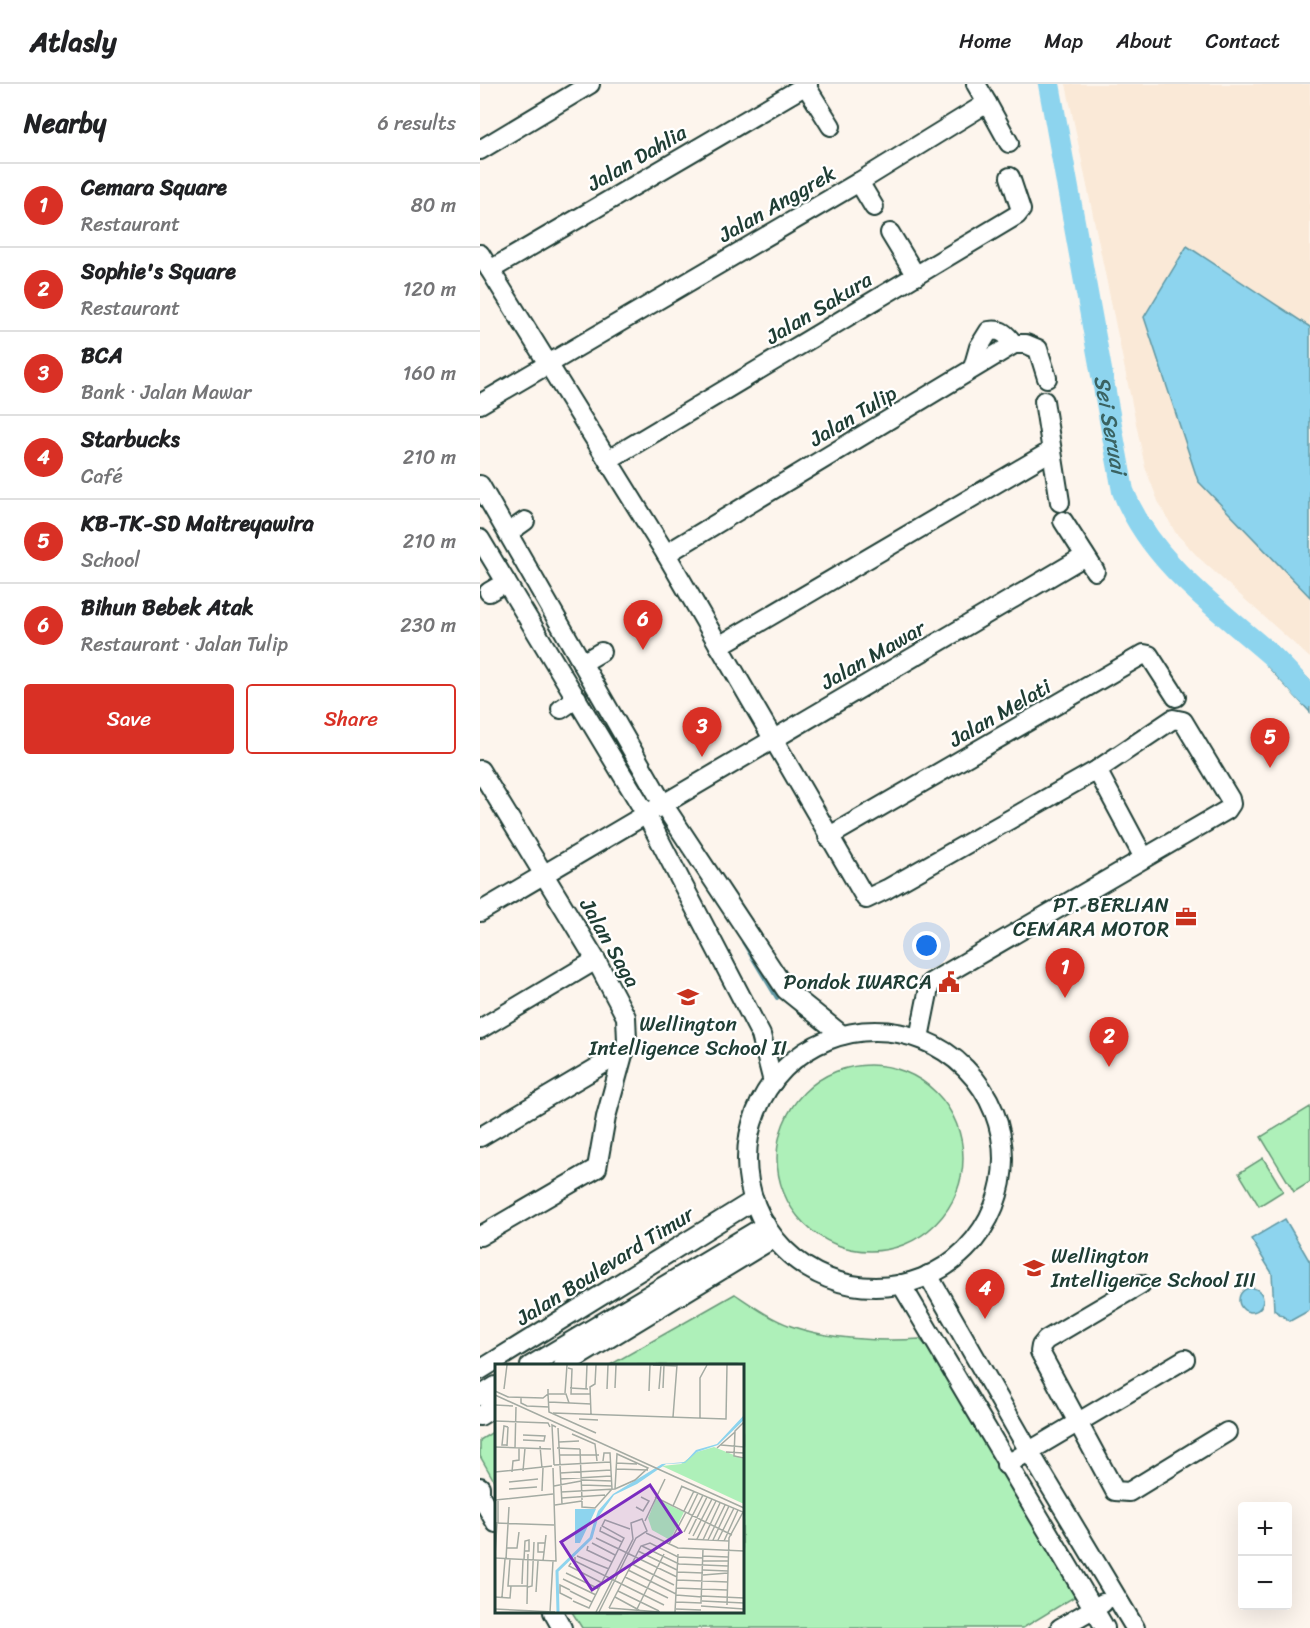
<!DOCTYPE html>
<html lang="en">
<head>
<meta charset="utf-8">
<style>
	body { margin:0; font-family:Sriracha,sans-serif; background:#f2f2f2; color:#202124 }
	.controls { position:absolute; right:18px; bottom:18px; display:grid; overflow:hidden; border-radius:6px; box-shadow:0 6px 24px #0002 }
	.controls button { width:54px; height:54px; display:grid; place-items:center; padding:0; border:0; border-bottom:2px solid #e0e0e0; background:#fff; color:#202124; font:30px sans-serif }
	.you { position:absolute; left:447px; top:862px; width:21px; height:21px; margin:-15px; border:4px solid #fff; border-radius:50%; background:#1a73e8; box-shadow:0 0 0 9px #1a73e833 }
	.badge { display:grid; place-items:center; width:39px; height:39px; border-radius:50%; background:#d93025; color:#fff; font-size:20px; font-weight:700 }
	.pin { position:absolute; translate:-50% -50px; filter:drop-shadow(0 2px 3px #0008) }
	.pin::after { content:''; position:absolute; top:32px; width:21px; height:18px; background:inherit; clip-path:polygon(0 0,100% 0,50% 100%) }
	.list { margin:0; padding:0; list-style:none }
	h2 { display:flex; justify-content:space-between; align-items:center; height:78px; margin:0; padding:0 24px; font-size:26px }
	h2 small { font-size:20px; font-weight:400; color:#757577 }
	.list li { display:grid; grid-template-columns:39px 1fr auto; gap:18px; align-items:center; box-sizing:border-box; height:84px; padding:0 24px; border-top:2px solid #e0e0e0 }
	.list b { display:block; font-size:22px; white-space:nowrap }
	.list p { margin:0; font-size:20px; white-space:nowrap; color:#757577 }
	.list em { font-size:20px; font-style:normal; color:#757577 }
	.actions { display:flex; gap:12px; padding:18px 24px }
	.actions a { flex:1; padding:14px 0; border:2px solid #d93025; border-radius:6px; text-align:center; font-size:21px; color:#d93025 }
	.actions .main { background:#d93025; color:#fff }
	.map { position:relative; flex:none; width:830px; height:1544px; overflow:hidden }
	header { display:flex; align-items:center; gap:36px; box-sizing:border-box; height:84px; padding:0 30px; background:#fff; border-bottom:2px solid #e0e0e0 }
	header strong { font-size:28px }
	nav { display:flex; gap:33px; margin-inline-start:auto; font-size:21px }
	main { display:flex }
	aside { flex:1; background:#fff }
	.map>svg:first-child { display:block }
	.built { fill:#fae9d7 }
	.green { fill:#aef0b9; stroke:#669676; stroke-width:1.5 }
	.water { fill:#8dd4ee; stroke:#6198a4; stroke-width:1.5 }
	.lines { fill:none; stroke-linecap:round; stroke-linejoin:round }
	.stream { stroke:#6198a4; stroke-width:4 }
	.river { stroke:#8dd4ee; stroke-width:22 }
	.minor-casing { stroke:#1f3d34; stroke-width:22 }
	.minor { stroke:#fff; stroke-width:18 }
	.labels { text-anchor:middle; stroke-width:4.5; stroke-linejoin:round; paint-order:stroke }
	.street-label { font-size:21px; fill:#1f3d34; stroke:#fff }
	.poi-label { font-size:21px; fill:#1f3d34; stroke:#fff; text-anchor:end }
	.water-label { font-size:22px; font-style:italic; fill:#3a6362; stroke:#fff }
	.inset-river { fill:none; stroke:#8dd4ee; stroke-width:3 }
	.inset-road { fill:none; stroke:#a4aba3; stroke-width:1.5 }
	.view { fill:#7b2cbf; fill-opacity:0.15; stroke:#7b2cbf; stroke-width:3 }
	.inset-edge { fill:none; stroke:#1f3d34; stroke-width:3 }
</style>
</head>
<body>
<header>
<strong>Atlasly</strong>
<nav><a>Home</a><a>Map</a><a>About</a><a>Contact</a></nav>
</header>
<main>
<aside>
<h2>Nearby<small>6 results</small></h2>
<ul class="list">
<li><span class="badge">1</span><div><b>Cemara Square</b><p>Restaurant</p></div><em>80 m</em></li>
<li><span class="badge">2</span><div><b>Sophie's Square</b><p>Restaurant</p></div><em>120 m</em></li>
<li><span class="badge">3</span><div><b>BCA</b><p>Bank · Jalan Mawar</p></div><em>160 m</em></li>
<li><span class="badge">4</span><div><b>Starbucks</b><p>Café</p></div><em>210 m</em></li>
<li><span class="badge">5</span><div><b>KB-TK-SD Maitreyawira</b><p>School</p></div><em>210 m</em></li>
<li><span class="badge">6</span><div><b>Bihun Bebek Atak</b><p>Restaurant · Jalan Tulip</p></div><em>230 m</em></li>
</ul>
<div class="actions"><a class="main">Save</a><a>Share</a></div>
</aside>
<div class="map">
<svg width="830" height="1544" viewBox="0 0 830 1544">
	<rect width="100%" height="100%" fill="#fdf5ed"/>
	<filter id="ink" filterUnits="userSpaceOnUse"><feTurbulence type="fractalNoise" baseFrequency=".0167" numOctaves="2"/><feDisplacementMap in="SourceGraphic" scale="12" xChannelSelector="R" yChannelSelector="G"/><feConvolveMatrix kernelMatrix="1 2 1 2 8 2 1 2 1" color-interpolation-filters="sRGB"/></filter>
	<g filter="url(#ink)">
		<!-- built -->
		<path class="built" d="M 586,0 L 830,0 L 830,574 L 719,474 L 695,448 L 678,417 L 665,383 Z"/>
		<!-- green -->
		<g class="green">
			<circle cx="390" cy="1074" r="93"/>
			<path d="M 830,1023 L 830,1098 L 814,1108 L 781,1053 Z"/>
			<path d="M 783,1074 L 803,1107 L 779,1122 L 759,1089 Z"/>
			<path d="M 255,1210 C 273,1222 291,1235 311,1242 C 347,1255 402,1258 440,1255 L 467,1286 L 599,1510 L 543,1544 L 102,1544 L 92,1528 L 262,1528 L 262,1282 L 130,1281 Z"/>
			<path d="M 16,1346 L 16,1400 L 0,1372 L 0,1356 Z"/>
		</g>
		<!-- water -->
		<g class="water">
			<path d="M 707,162 L 830,243 L 830,513 L 718,397 L 664,233 Z"/>
			<path d="M 797,563 L 830,597 L 830,628 L 787,582 Z"/>
			<path d="M 805,1135 L 830,1178 L 830,1226 L 810,1237 L 794,1226 L 792,1189 L 771,1155 Z"/>
			<circle cx="771" cy="1216" r="12"/>
		</g>
		<g class="lines">
			<!-- stream -->
			<path class="stream" d="M 263,858 L 297,914"/>
			<!-- river -->
			<path class="river" id="s1" d="M 569,0 L 643,407 C 670,477 737,524 792,572 C 805,584 817,599 830,612"/>
			<defs>
				<g id="minor">
					<path d="M 496,0 L 507,19"/>
					<path d="M 326,2 L 351,42"/>
					<path d="M 0,66 L 110,0"/>
					<path d="M 379,98 L 394,123"/>
					<path d="M 410,149 L 436,192"/>
					<path d="M 0,170 L 186,470 L 386,815 L 407,805 L 617,686 L 693,635 L 703,637 L 750,715 L 751,720 L 747,726 L 450,899 L 439,954"/>
					<path d="M 10,186 L 328,0"/>
					<path d="M 493,284 L 499,263 L 509,247 C 522,245 526,250 534,260"/>
					<path d="M 564,317 L 580,418"/>
					<path d="M 0,320 L 379,98 L 507,19 L 529,59"/>
					<path d="M 128,376 L 537,131 L 541,126 L 530,93"/>
					<path d="M 0,401 L 183,720 L 306,906 L 362,951"/>
					<path d="M 583,437 L 615,487"/>
					<path d="M 28,449 L 45,437"/>
					<path d="M 0,455 L 166,730 L 281,951 L 293,998"/>
					<path d="M 186,470 L 534,260 L 546,260 L 558,265 L 567,294"/>
					<path d="M 9,508 L 26,498"/>
					<path d="M 239,562 L 571,367"/>
					<path d="M 102,579 L 121,568"/>
					<path d="M 81,625 L 97,614"/>
					<path d="M 0,686 L 116,876 L 146,933 L 147,956 L 126,1033 L 117,1084 L 0,1152"/>
					<path d="M 617,686 L 664,774"/>
					<path d="M 348,753 L 664,570 L 669,571 L 696,613"/>
					<path d="M 0,828 L 605,472"/>
					<path d="M 0,945 L 116,876"/>
					<circle cx="395" cy="1075" r="128"/>
					<path d="M 0,1053 L 145,967"/>
					<path d="M 448,1191 L 549,1367 L 655,1544"/>
					<path d="M 421,1200 L 625,1544"/>
					<path d="M 661,1200 L 566,1256 L 561,1262 L 560,1268 L 635,1407 L 649,1408 L 747,1348"/>
					<path d="M 50,1282 L 286,1141"/>
					<path d="M 83,1282 L 294,1154"/>
					<path d="M 0,1286 L 274,1116"/>
					<path d="M 0,1312 L 16,1302"/>
					<path d="M 0,1332 L 16,1322"/>
					<path d="M 526,1381 L 705,1275"/>
					<path d="M 0,1403 L 0,1411 L 16,1439"/>
					<path d="M 73,1528 L 82,1544"/>
					<path d="M 580,1544 L 623,1519"/>
				</g>
			</defs>
			<!-- minor casing -->
			<use href="#minor" class="minor-casing"/>
			<!-- minor -->
			<use href="#minor" class="minor"/>
		</g>
	</g>
	<!-- icons -->
	<defs>
		<symbol id="office-bare" viewBox="-9 -9 18 18"><path d="M-6-3h4V-5.5h4V-3h4V5H-6ZM-1-4.5V-3h2v-1.5ZM-6 0V1H6V0Z" fill="#c8321e" stroke="#fff" stroke-width="2.5" paint-order="stroke"/></symbol>
		<symbol id="civic-bare" viewBox="-9 -9 18 18"><path d="M-.6-6.5H3V-4.5H.6V-3L4-1V1h2V6H-6V1h2V-1L-.6-3ZM-1.2 2.5V6h2.4V2.5Z" fill="#c8321e" stroke="#fff" stroke-width="2.5" paint-order="stroke"/></symbol>
		<symbol id="school-bare" viewBox="-9 -9 18 18"><path d="M0-5L7-2L0 1L-7-2ZM-4 1L0 2.5L4 1V4Q0 6-4 4Z" fill="#c8321e" stroke="#fff" stroke-width="2.5" paint-order="stroke"/></symbol>
	</defs>
	<g fill-rule="evenodd">
		<use href="#office-bare" x="691" y="818" width="30" height="30"/>
		<use href="#civic-bare" x="454" y="883" width="30" height="30"/>
		<use href="#school-bare" x="193" y="898" width="30" height="30"/>
		<use href="#school-bare" x="539" y="1169" width="30" height="30"/>
	</g>
	<g class="labels">
		<!-- street labels -->
		<g class="street-label">
			<text transform="translate(157 74) rotate(-30)" y="7">Jalan Dahlia</text>
			<text transform="translate(297 120) rotate(-30)" y="7">Jalan Anggrek</text>
			<text transform="translate(339 224) rotate(-31)" y="7">Jalan Sakura</text>
			<text transform="translate(373 332) rotate(-31)" y="7">Jalan Tulip</text>
			<text transform="translate(393 571) rotate(-30)" y="7">Jalan Mawar</text>
			<text transform="translate(520 629) rotate(-30)" y="7">Jalan Melati</text>
			<text transform="translate(130 859) rotate(60)" y="7">Jalan Saga</text>
			<text transform="translate(125 1182) rotate(-32)" y="7">Jalan Boulevard Timur</text>
		</g>
		<!-- poi labels -->
		<g class="poi-label">
			<text x="689" y="828">PT. BERLIAN<tspan x="689" dy="24">CEMARA MOTOR</tspan></text>
			<text x="452" y="905">Pondok IWARCA</text>
			<text x="208" y="947" text-anchor="middle">Wellington<tspan x="208" dy="24">Intelligence School II</tspan></text>
			<text x="571" y="1179" text-anchor="start">Wellington<tspan x="571" dy="24">Intelligence School III</tspan></text>
		</g>
		<!-- water labels -->
		<g class="water-label">
			<text dy="8" stroke="none"><textPath href="#s1" startOffset="346">Sei Seruai</textPath></text>
		</g>
	</g>
	<!-- overview -->
	<g transform="translate(15 1280)">
		<rect width="249" height="249" fill="#fdf5ed"/>
		<path d="M 219,83 L 249,95 L 249,140 L 167,102 L 186,100 L 202,88 ZM 161,135 L 189,148 L 175,176 L 157,166 L 153,154 Z" fill="#aef0b9"/>
		<path d="M 249,51 L 249,56 L 223,81 L 202,88 L 190,99 L 171,100 L 142,120 L 119,131 L 99,159 L 103,147 L 118,130 L 167,100 L 190,98 L 201,86 L 222,80 ZM 80,145 L 101,145 L 85,179 L 80,179 Z" fill="#8dd4ee"/>
		<path class="inset-river" d="M 63,248 L 62,207 L 96,174 L 101,156"/>
		<path class="inset-road" d="M 158,1 L 182,2M 73,4 L 77,5 L 76,30 L 96,30M 75,24 L 93,25M 120,24 L 121,1M 168,24 L 169,1M 9,25 L 12,1M 53,25 L 53,30 L 71,30 L 74,39M 91,25 L 92,1M 112,25 L 113,1M 164,25 L 166,1M 0,27 L 13,33 L 48,34 L 53,30 L 54,48 L 101,69M 154,27 L 155,1M 70,29 L 72,1M 0,31 L 249,144M 26,34 L 26,39 L 32,42 L 54,43M 54,38 L 96,40M 0,41 L 18,42M 58,49 L 231,55 L 232,1M 96,50 L 95,23 L 100,20 L 101,1M 178,53 L 182,1M 205,54 L 205,14 L 212,1M 84,55 L 103,56M 0,57 L 53,59 L 55,63M 249,58 L 240,67 L 239,92 L 249,94M 63,64 L 65,100M 77,70 L 100,80 L 102,97M 28,71 L 50,72 L 49,77 L 28,76M 64,78 L 84,77M 12,81 L 7,81 L 9,62 L 13,63M 226,81 L 249,83M 12,82 L 13,63M 45,82 L 47,104M 0,83 L 56,85M 20,84 L 21,43M 62,84 L 85,85M 222,84 L 240,68M 85,85 L 87,136M 231,88 L 249,89M 65,91 L 104,91M 108,97 L 109,89 L 115,89 L 117,125M 121,99 L 142,100M 59,101 L 57,61 L 61,63M 59,101 L 115,98M 65,102 L 67,140M 121,105 L 153,106M 28,107 L 30,84M 0,108 L 57,102M 17,108 L 18,97 L 24,96 L 24,84M 65,109 L 116,106M 65,115 L 116,112M 87,116 L 117,117M 14,118 L 43,115M 87,121 L 117,122M 59,122 L 86,117M 186,122 L 248,148 L 234,174 L 232,241M 187,122 L 178,142 L 237,171M 14,125 L 42,123M 47,127 L 48,104M 66,128 L 120,125 L 140,116 L 153,104 L 122,90 L 120,125M 160,133 L 178,142M 67,134 L 110,131M 0,136 L 58,130M 87,137 L 87,143 L 100,144 L 117,125M 60,141 L 87,137M 141,143 L 148,147 L 154,137 L 146,133M 189,147 L 199,127M 193,150 L 203,129M 150,157 L 170,115M 0,159 L 59,161M 3,159 L 3,135M 106,163 L 105,167 L 127,178M 189,168 L 208,131M 151,169 L 183,184 L 249,187M 194,170 L 212,133M 198,172 L 217,135M 101,174 L 182,213M 193,175 L 234,177M 202,175 L 221,137M 208,176 L 225,139M 213,176 L 230,141M 218,176 L 234,142M 223,176 L 239,144M 229,177 L 243,146M 97,179 L 120,191M 174,180 L 191,148M 93,182 L 92,186 L 117,198M 147,182 L 184,200 L 233,202M 12,184 L 22,184 L 24,168M 143,187 L 182,206M 49,188 L 43,188 L 43,179 L 50,179M 0,192 L 2,159M 82,192 L 114,205M 208,192 L 233,193M 80,193 L 80,197 L 169,241M 0,194 L 61,197 L 58,104M 11,195 L 14,143M 15,195 L 13,222 L 32,222M 29,196 L 30,177 L 34,176 L 34,187 L 30,187M 48,197 L 51,171M 208,197 L 233,197M 76,199 L 74,202 L 107,219M 137,200 L 179,221M 133,206 L 181,230M 208,206 L 233,207M 182,208 L 208,209M 71,209 L 104,225M 208,211 L 233,209M 130,213 L 173,234M 68,215 L 101,231M 182,216 L 233,218M 27,220 L 28,196M 33,223 L 37,222 L 39,178M 181,224 L 232,226M 75,226 L 65,221 L 65,229 L 77,235M 75,227 L 97,238M 123,227 L 164,247M 41,228 L 43,197M 181,231 L 207,233M 207,232 L 249,234M 0,233 L 15,234 L 16,222M 7,233 L 10,195M 120,233 L 144,246M 78,237 L 94,244 L 129,174 L 107,162 L 110,156 L 135,165M 207,237 L 249,239M 181,238 L 206,239 L 208,185M 32,240 L 33,190M 206,242 L 249,245M 114,244 L 146,182 L 155,179 L 183,193 L 208,194M 114,244 L 165,248M 0,245 L 60,248M 181,245 L 206,246M 141,247 L 169,190M 55,248 L 58,197M 101,248 L 138,175 L 136,159 L 147,155 L 152,167 L 141,174 L 104,248M 180,248 L 183,190"/>
		<path class="view" d="M 155,121 L 186,168 L 97,226 L 66,178 Z"/>
		<rect width="249" height="249" class="inset-edge"/>
	</g>
</svg>
<div class="controls">
<button>+</button>
<button>−</button>
</div>
<div class="you"></div>
<div class="pin badge" style="left:585px;top:914px">1</div>
<div class="pin badge" style="left:629px;top:983px">2</div>
<div class="pin badge" style="left:222px;top:673px">3</div>
<div class="pin badge" style="left:505px;top:1235px">4</div>
<div class="pin badge" style="left:790px;top:684px">5</div>
<div class="pin badge" style="left:163px;top:566px">6</div>
</div>
</main>
</body>
</html>
